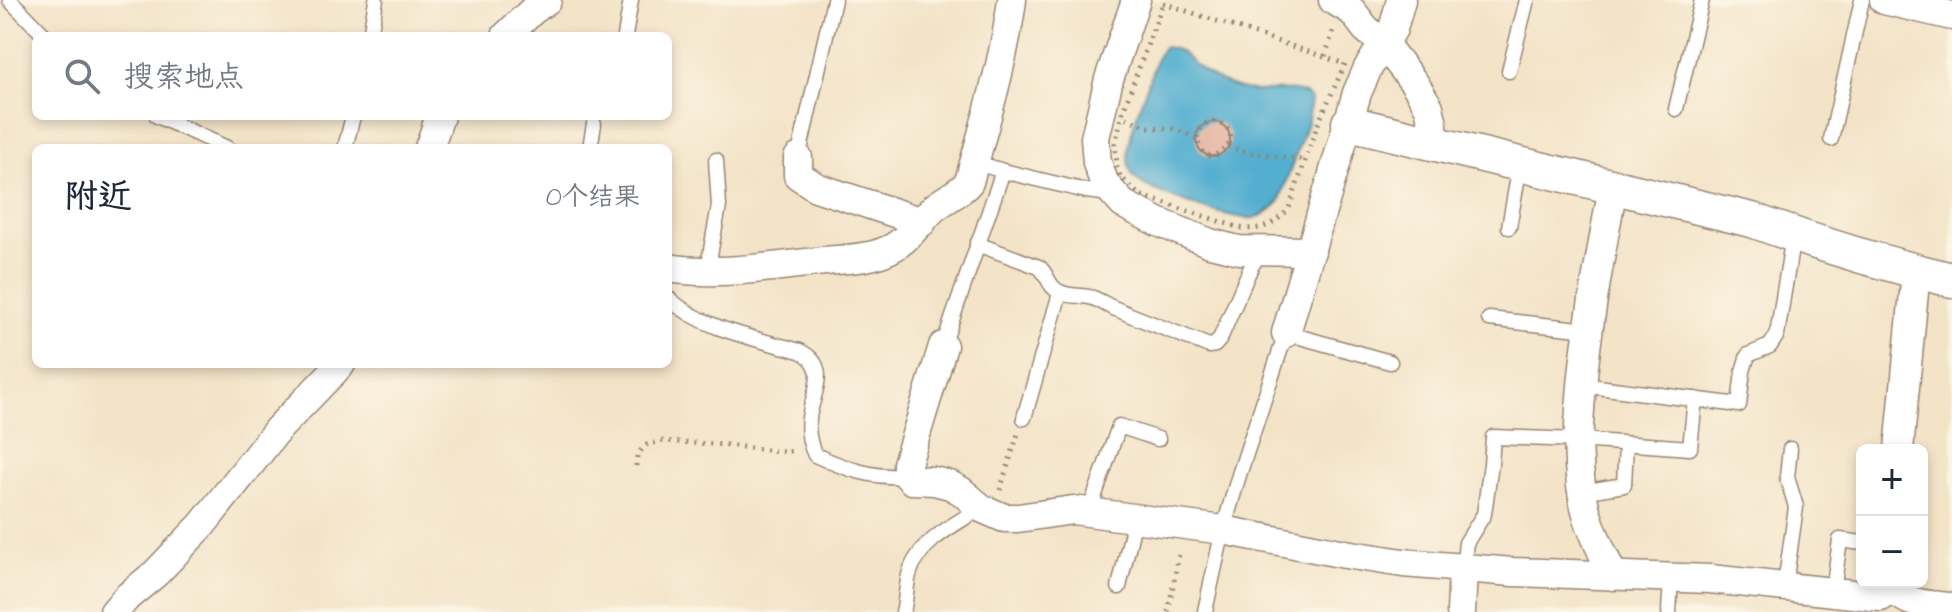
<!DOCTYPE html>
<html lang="zh">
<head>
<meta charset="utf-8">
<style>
	body { margin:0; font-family:"Architects Daughter","LXGW WenKai TC",sans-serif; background:#f2f2f3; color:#1f2937 }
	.controls { position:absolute; right:24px; bottom:24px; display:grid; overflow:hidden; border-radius:12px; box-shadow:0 4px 12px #0003 }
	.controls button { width:72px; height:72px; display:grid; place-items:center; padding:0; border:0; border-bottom:2px solid #e0e1e3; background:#fff; color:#1f2937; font:40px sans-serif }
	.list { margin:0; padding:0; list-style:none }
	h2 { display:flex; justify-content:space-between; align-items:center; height:104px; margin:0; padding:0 32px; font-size:34px }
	h2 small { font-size:26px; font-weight:400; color:#747a83 }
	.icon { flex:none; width:44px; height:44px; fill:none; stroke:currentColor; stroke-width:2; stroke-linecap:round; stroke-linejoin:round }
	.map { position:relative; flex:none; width:1952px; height:612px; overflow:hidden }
	.search { position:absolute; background:#fff; box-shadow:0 4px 12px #0003; left:32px; top:32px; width:640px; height:88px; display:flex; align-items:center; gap:20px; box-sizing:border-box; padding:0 28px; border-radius:12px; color:#747a83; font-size:30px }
	.panel { position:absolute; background:#fff; box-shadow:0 4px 12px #0003; left:32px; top:144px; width:640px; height:224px; border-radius:12px }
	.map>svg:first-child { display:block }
	.water { fill:#52aed0; stroke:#466c77; stroke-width:2 }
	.building { fill:#e6b6a4 }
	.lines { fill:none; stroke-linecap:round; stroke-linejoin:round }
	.service-casing { stroke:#978672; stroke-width:17 }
	.minor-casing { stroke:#978672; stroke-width:31 }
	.tertiary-casing { stroke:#978672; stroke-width:37 }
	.path { stroke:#978672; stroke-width:5; stroke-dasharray:2 6; stroke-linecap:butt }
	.service { stroke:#fff; stroke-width:14 }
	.minor { stroke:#fff; stroke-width:28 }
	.tertiary { stroke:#fff; stroke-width:34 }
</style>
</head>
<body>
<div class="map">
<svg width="1952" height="612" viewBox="0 0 1952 612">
	<rect width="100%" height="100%" fill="#fcf5e5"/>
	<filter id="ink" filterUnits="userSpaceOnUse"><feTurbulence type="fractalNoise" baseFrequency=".0125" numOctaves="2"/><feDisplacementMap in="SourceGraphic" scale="16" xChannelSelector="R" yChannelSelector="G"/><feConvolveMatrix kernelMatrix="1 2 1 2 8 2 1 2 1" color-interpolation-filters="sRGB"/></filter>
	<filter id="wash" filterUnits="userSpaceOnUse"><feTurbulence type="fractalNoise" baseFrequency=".006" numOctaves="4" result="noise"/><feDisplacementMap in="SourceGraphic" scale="32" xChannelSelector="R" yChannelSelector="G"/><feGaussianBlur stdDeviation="1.8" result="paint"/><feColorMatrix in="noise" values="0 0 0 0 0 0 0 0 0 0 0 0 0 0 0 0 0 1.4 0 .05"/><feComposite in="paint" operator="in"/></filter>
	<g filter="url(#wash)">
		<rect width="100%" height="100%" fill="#f3e3c7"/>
		<!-- water -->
		<path class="water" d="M 1164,47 C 1182,49 1183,54 1195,65 C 1208,76 1229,87 1245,90 C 1267,95 1295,83 1311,99 L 1308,120 L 1279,202 C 1272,209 1264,216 1254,218 C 1234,221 1146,192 1133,176 C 1132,174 1129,168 1129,165 C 1123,141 1149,85 1156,59 Z"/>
		<g id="blocks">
			<!-- building -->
			<circle class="building" cx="1213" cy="139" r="17"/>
		</g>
	</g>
	<g filter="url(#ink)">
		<use href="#blocks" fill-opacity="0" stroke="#978672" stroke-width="2"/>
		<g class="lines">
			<defs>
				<g id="service">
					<path d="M 10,0 L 45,36"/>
					<path d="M 370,36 L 376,0"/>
					<path d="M 625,36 L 631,0"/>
					<path d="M 1509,71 L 1527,0"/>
					<path d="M 1676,109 L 1702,0"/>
					<path d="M 157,116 L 227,148"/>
					<path d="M 1831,139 L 1862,0"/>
					<path d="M 345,148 L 353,116"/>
					<path d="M 590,148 L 594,124"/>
					<path d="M 798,158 L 834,0"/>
					<path d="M 974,162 L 1003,171 L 1086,191 L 1110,194"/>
					<path d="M 1509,227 L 1520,165"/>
					<path d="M 977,244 L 1039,267 C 1048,274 1048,286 1058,291 C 1069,298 1081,294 1093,298 C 1101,301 1108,306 1116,309 C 1146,322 1178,333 1209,346 L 1215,345 L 1220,339 L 1251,267 L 1261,251"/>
					<path d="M 713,270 L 710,255 L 719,206 L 716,160"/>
					<path d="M 668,298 C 704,330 755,338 800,351 C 832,367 812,393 809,418 C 807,432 809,443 815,455 C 844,468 876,480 907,475"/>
					<path d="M 1489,319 L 1588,330"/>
					<path d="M 943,346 L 1003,171"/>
					<path d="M 1582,385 L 1739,405 L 1743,371 L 1748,355 L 1770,346 L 1777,335 L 1793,236"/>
					<path d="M 1024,418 L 1060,293"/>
					<path d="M 1582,492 L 1624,485 L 1626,444"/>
					<path d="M 1089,512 L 1119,426 L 1158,439"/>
					<path d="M 1463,569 L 1466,543 L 1484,514 L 1491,464 L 1493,437 L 1579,440 L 1690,448 L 1695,399"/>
					<path d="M 1785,585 L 1796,507 L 1787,477 L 1790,449"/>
					<path d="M 1119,587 L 1135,519"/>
					<path d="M 1833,591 L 1840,540 L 1862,543"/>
					<path d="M 1205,611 L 1223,530 L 1239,475 L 1286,333 L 1390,362"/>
					<path d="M 903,612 C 906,600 906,587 909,575 C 917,543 955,524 981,508"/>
					<path d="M 1669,612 L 1671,577"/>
				</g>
				<g id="minor">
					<path d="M 1136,0 L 1109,79 L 1095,138 L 1097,163 L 1105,184 L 1123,204 L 1158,222 L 1210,243 L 1239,250 L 1311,251"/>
					<path d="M 1333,0 L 1352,11 L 1366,29 L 1384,44 L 1415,84 L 1429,107 L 1433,124 L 1434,143"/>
					<path d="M 1884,0 L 1952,16"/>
					<path d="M 506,36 L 532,11 L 547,0"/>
					<path d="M 429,148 L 440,116"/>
					<path d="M 798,158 L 798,175 L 816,187 L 922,222"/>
					<path d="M 1613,187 C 1601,253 1588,319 1582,386 C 1578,428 1575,473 1587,514 C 1593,535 1604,555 1613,576"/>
					<path d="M 668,268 C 717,276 767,267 816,262 C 838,259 863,260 883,252 C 906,244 918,223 934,208 C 946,198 959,194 969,182 C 985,122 1004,62 1012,0"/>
					<path d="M 1286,333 L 1357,93 L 1368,68 L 1393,29 L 1401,0"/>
					<path d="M 943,346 L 907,464 L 907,475 L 912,480 L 934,481 L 950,485 L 961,491 L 981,508 L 1004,518 L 1018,518 L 1073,510 L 1223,530 L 1345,554 L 1403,563 L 1513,572 L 1710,579 L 1881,597 L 1893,588"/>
					<path d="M 1899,450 L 1916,271"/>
					<path d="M 1891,582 C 1900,606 1931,605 1952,607"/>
					<path d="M 114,612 L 127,597 L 156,573 L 202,525 L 278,429 L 341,364"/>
					<path d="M 1461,612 L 1463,569"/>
				</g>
				<path id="tertiary" d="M 1349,123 L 1752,220 C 1817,244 1885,264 1952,280"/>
			</defs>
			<!-- service casing -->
			<use href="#service" class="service-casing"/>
			<!-- minor casing -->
			<use href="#minor" class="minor-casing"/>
			<!-- tertiary casing -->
			<use href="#tertiary" class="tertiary-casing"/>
			<!-- path -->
			<g class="path">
				<path d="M 1163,3 L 1345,64 L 1317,126 L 1289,208 C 1275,225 1262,231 1240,228 L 1139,195 L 1120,176 L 1117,167 L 1115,144 L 1123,111 Z"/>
				<path d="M 1325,56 L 1334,29"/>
				<path d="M 1126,118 L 1148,127 L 1175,129 L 1197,138 C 1204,179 1251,137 1220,123 C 1208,118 1199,127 1197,138"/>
				<path d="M 1228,146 C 1253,156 1280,154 1305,161"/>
				<path d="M 636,466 L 637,456 L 642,449 L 647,445 L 661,441 L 727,445 L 784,452 L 795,451"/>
				<path d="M 1000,490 L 1018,434"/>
				<path d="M 1168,612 L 1180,550"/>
			</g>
			<!-- service -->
			<use href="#service" class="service"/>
			<!-- minor -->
			<use href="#minor" class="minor"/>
			<!-- tertiary -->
			<use href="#tertiary" class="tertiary"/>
		</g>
	</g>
</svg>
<div class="controls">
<button>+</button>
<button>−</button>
</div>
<div class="search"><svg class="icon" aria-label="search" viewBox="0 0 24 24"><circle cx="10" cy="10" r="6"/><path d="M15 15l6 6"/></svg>搜索地点</div>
<section class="panel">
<h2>附近<small>0个结果</small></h2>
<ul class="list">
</ul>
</section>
</div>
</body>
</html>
